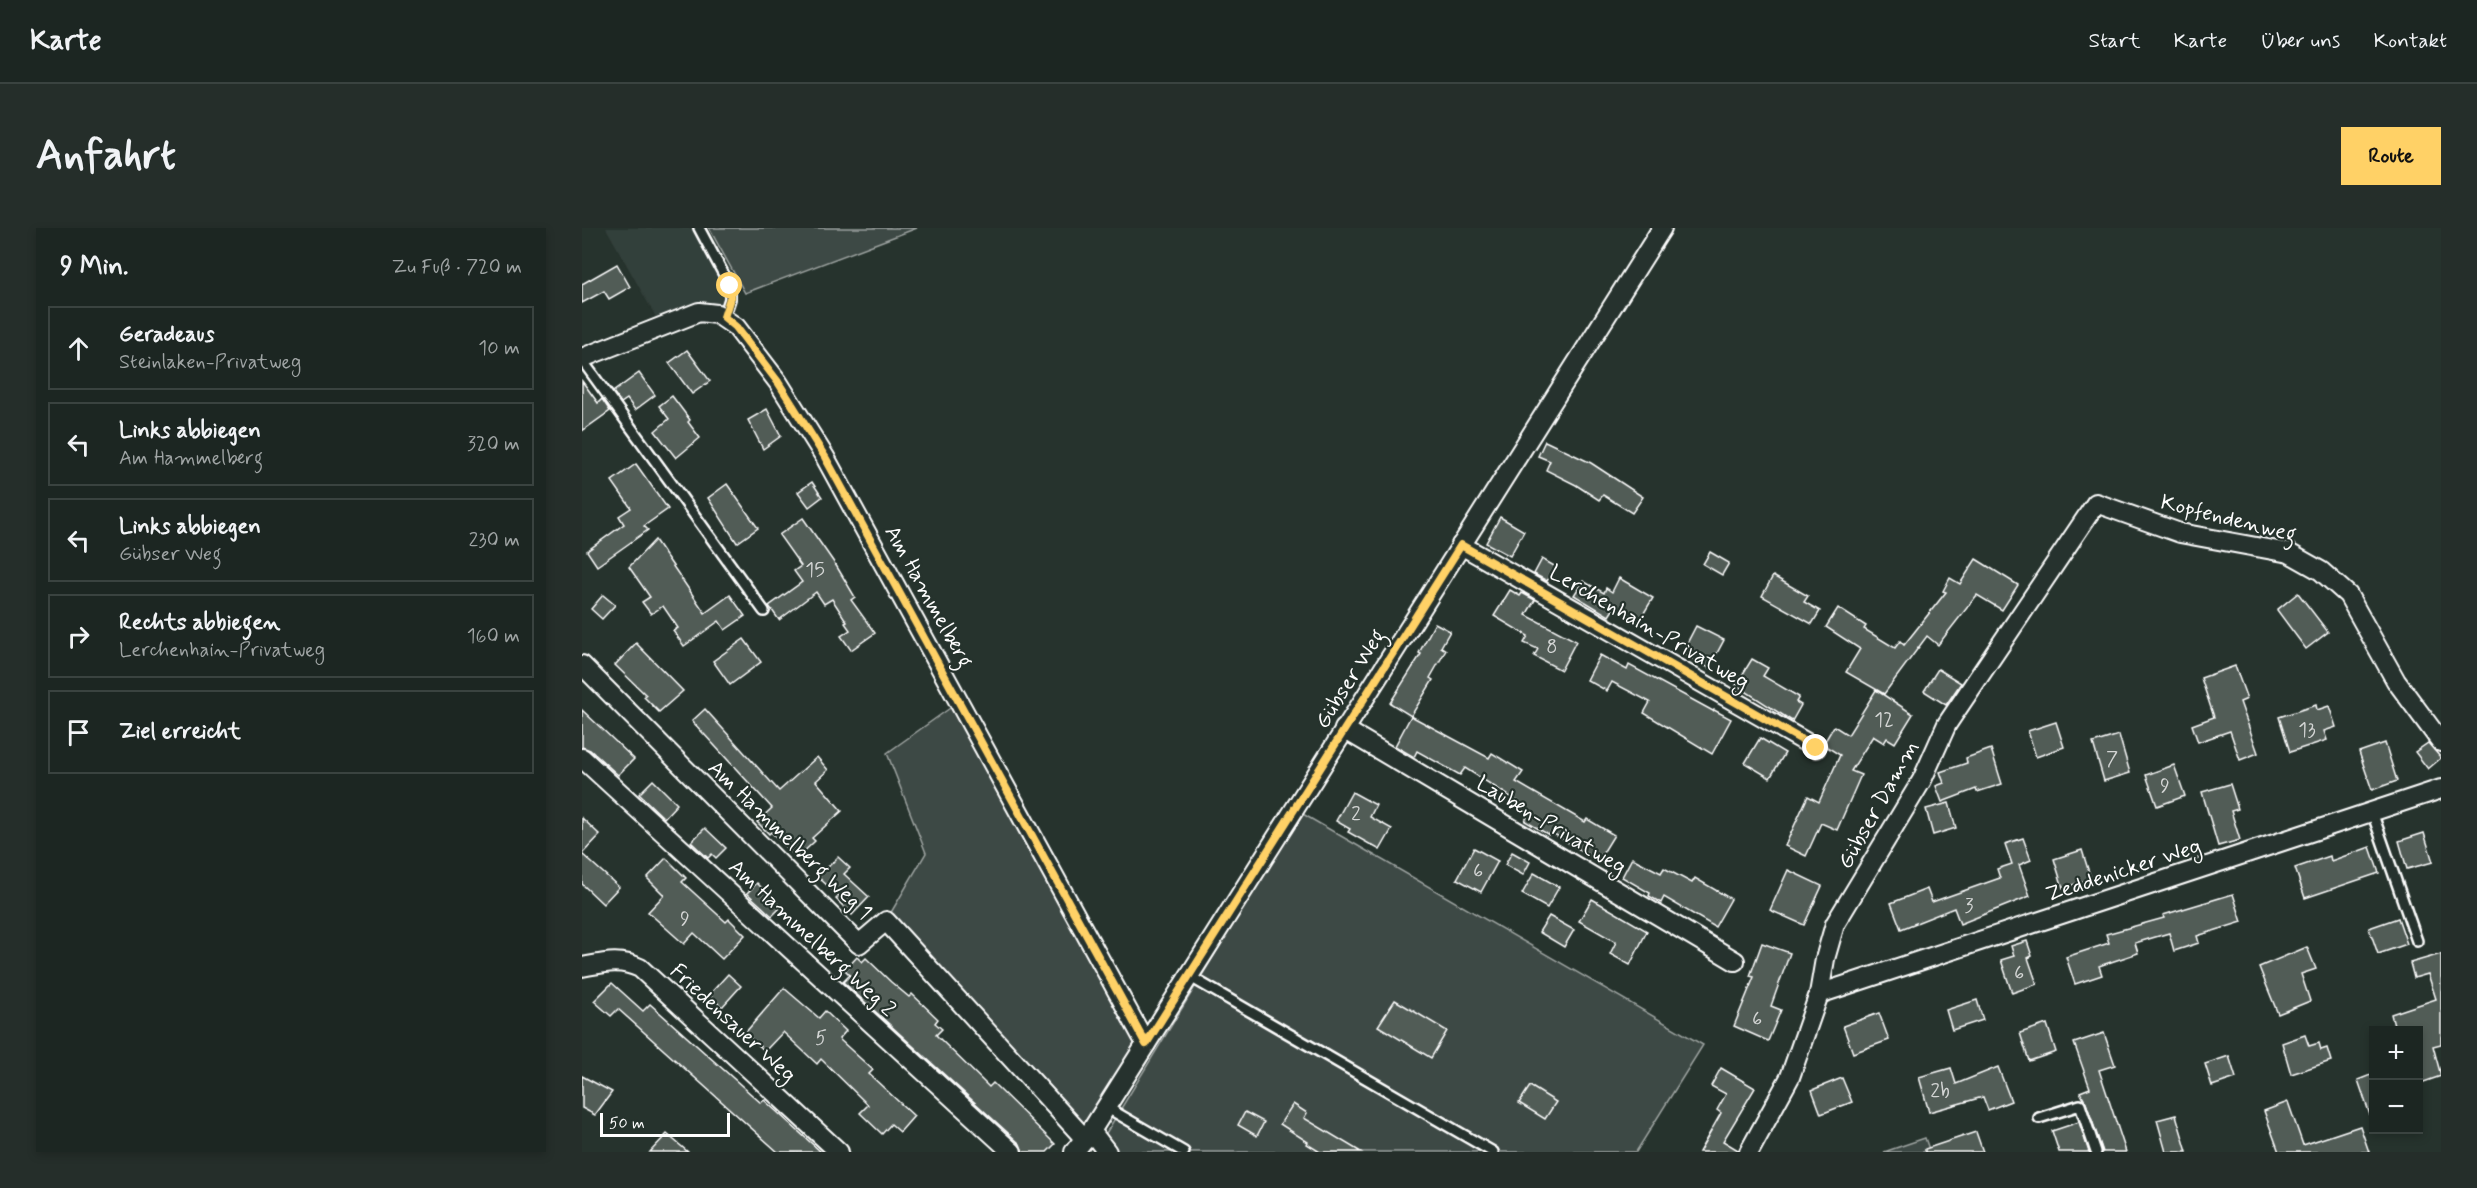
<!DOCTYPE html>
<html lang="de">
<head>
<meta charset="utf-8">
<style>
	body { margin:0; font-family:Mynerve,sans-serif; background:#252e2a; color:#f1f3f6 }
	.controls { position:absolute; right:18px; bottom:18px; display:grid; overflow:hidden; border-radius:0px; box-shadow:0 3px 9px #0003 }
	.controls button { width:54px; height:54px; display:grid; place-items:center; padding:0; border:0; border-bottom:2px solid #3a4340; background:#1c2622; color:#f1f3f6; font:30px sans-serif }
	.scale { position:absolute; left:18px; bottom:15px; width:130px; box-sizing:border-box; padding-left:6px; border:3px solid #fff; border-top:0; font-size:16px; line-height:21px; white-space:nowrap; color:#fff; -webkit-text-stroke:4px #26332d; paint-order:stroke }
	.stop { position:absolute; width:18px; height:18px; margin:-14px; border:4px solid #ffd166; border-radius:50%; background:#fff }
	.stop.end { background:#ffd166; border-color:#fff; box-shadow:0 2px 6px #0008 }
	.list { margin:0; padding:0; list-style:none }
	h2 { display:flex; justify-content:space-between; align-items:center; height:78px; margin:0; padding:0 24px; font-size:26px }
	h2 small { font-size:20px; font-weight:400; color:#a0a5a5 }
	.list li { display:grid; grid-template-columns:39px 1fr auto; gap:18px; align-items:center; box-sizing:border-box; height:84px; margin:0 12px 12px; padding:0 12px; border:2px solid #3a4340; border-radius:0px }
	.list b { display:block; font-size:22px; white-space:nowrap }
	.list p { margin:0; font-size:20px; white-space:nowrap; color:#a0a5a5 }
	.list em { font-size:20px; font-style:normal; color:#a0a5a5 }
	.icon { flex:none; width:33px; height:33px; fill:none; stroke:currentColor; stroke-width:2; stroke-linecap:round; stroke-linejoin:round }
	.map { position:relative; flex:none; width:1859px; height:924px; overflow:hidden; border-radius:0px }
	header { display:flex; align-items:center; gap:36px; box-sizing:border-box; height:84px; padding:0 30px; background:#1c2622; border-bottom:2px solid #3a4340 }
	header strong { font-size:28px }
	nav { display:flex; gap:33px; margin-inline-start:auto; font-size:21px }
	.intro { display:flex; align-items:center; justify-content:space-between; box-sizing:border-box; height:144px; padding:0 36px }
	h1 { margin:0; font-size:42px }
	.button { padding:15px 27px; border-radius:0px; background:#ffd166; color:#111; font-size:21px; font-weight:700 }
	main { display:flex; gap:36px; padding:0 36px }
	aside { flex:1; background:#1c2622; border-radius:0px; box-shadow:0 3px 9px #0003 }
	.map>svg:first-child { display:block }
	.built { fill:#333f3a }
	.green { fill:#3e4944; stroke:#9ea4a2; stroke-width:1.5 }
	.building { fill:#515c57; stroke:#fff; stroke-width:1.5 }
	.lines { fill:none; stroke-linecap:round; stroke-linejoin:round }
	.lane-casing { stroke:#fff; stroke-width:14 }
	.street-casing { stroke:#fff; stroke-width:22 }
	.lane { stroke:#26332d; stroke-width:9 }
	.street { stroke:#26332d; stroke-width:18 }
	.route { stroke:#ffd166; stroke-width:8 }
	.labels { text-anchor:middle; stroke-width:4.5; stroke-linejoin:round; paint-order:stroke }
	.number-label { font-size:20px; fill:#d4d6d5 }
	.street-label { font-size:22px; fill:#fff; stroke:#26332d }
</style>
</head>
<body>
<header>
<strong>Karte</strong>
<nav><a>Start</a><a>Karte</a><a>Über uns</a><a>Kontakt</a></nav>
</header>
<div class="intro"><h1>Anfahrt</h1><a class="button">Route</a></div>
<main>
<aside>
<h2>9 Min.<small>Zu Fuß · 720 m</small></h2>
<ul class="list">
<li><svg class="icon" aria-label="ahead" viewBox="0 0 24 24"><path d="M12 20V5M6 11l6-6 6 6"/></svg><div><b>Geradeaus</b><p>Steinlaken-Privatweg</p></div><em>10 m</em></li>
<li><svg class="icon" aria-label="left" viewBox="0 0 24 24"><path d="M17 20v-9H6M10 6l-5 5 5 5"/></svg><div><b>Links abbiegen</b><p>Am Hammelberg</p></div><em>320 m</em></li>
<li><svg class="icon" aria-label="left" viewBox="0 0 24 24"><path d="M17 20v-9H6M10 6l-5 5 5 5"/></svg><div><b>Links abbiegen</b><p>Gübser Weg</p></div><em>230 m</em></li>
<li><svg class="icon" aria-label="right" viewBox="0 0 24 24"><path d="M7 20v-9h11M14 6l5 5-5 5"/></svg><div><b>Rechts abbiegen</b><p>Lerchenhain-Privatweg</p></div><em>160 m</em></li>
<li><svg class="icon" aria-label="arrive" viewBox="0 0 24 24"><path d="M6 21V4h12l-3 4 3 4H6"/></svg><div><b>Ziel erreicht</b></div></li>
</ul>
</aside>
<div class="map">
<svg width="1859" height="924" viewBox="0 0 1859 924">
	<rect width="100%" height="100%" fill="#26332d"/>
	<filter id="ink" filterUnits="userSpaceOnUse"><feTurbulence type="fractalNoise" baseFrequency=".0167" numOctaves="2"/><feDisplacementMap in="SourceGraphic" scale="12" xChannelSelector="R" yChannelSelector="G"/><feConvolveMatrix kernelMatrix="1 2 1 2 8 2 1 2 1" color-interpolation-filters="sRGB"/></filter>
	<g filter="url(#ink)">
		<!-- built -->
		<path class="built" d="M 24,0 L 117,0 L 147,54 L 142,89 L 80,100 Z"/>
		<!-- green -->
		<g class="green">
			<path d="M 127,0 L 335,0 L 163,65 Z"/>
			<path d="M 378,473 L 564,816 L 503,911 L 304,693 L 344,625 L 305,525 Z"/>
			<path d="M 719,585 L 1121,817 L 1054,924 L 531,924 L 521,910 Z"/>
			<path d="M 1343,910 L 1348,924 L 1302,924 Z"/>
		</g>
		<!-- building -->
		<g class="building">
			<path d="M 35,36 L 48,59 L 27,71 L 22,63 L 0,75 L 0,56 Z"/>
			<path d="M 105,122 L 128,153 L 110,166 L 87,135 Z"/>
			<path d="M 57,145 L 73,167 L 53,182 L 45,171 L 39,175 L 31,164 Z"/>
			<path d="M 0,153 L 16,175 L 20,171 L 28,183 L 0,203 Z"/>
			<path d="M 90,168 L 108,192 L 106,194 L 118,210 L 94,230 L 73,203 L 87,191 L 77,178 Z"/>
			<path d="M 185,181 L 199,208 L 181,221 L 166,192 Z"/>
			<path d="M 963,213 L 1009,235 L 1061,269 L 1050,285 L 1021,267 L 1017,272 L 994,257 L 964,242 L 968,233 L 956,228 Z"/>
			<path d="M 54,236 L 86,281 L 62,298 L 66,302 L 15,338 L 5,323 L 42,296 L 37,288 L 49,280 L 30,253 Z"/>
			<path d="M 230,254 L 240,269 L 227,279 L 216,264 Z"/>
			<path d="M 145,256 L 176,300 L 155,315 L 126,270 Z"/>
			<path d="M 918,289 L 942,303 L 928,328 L 904,315 Z"/>
			<path d="M 221,290 L 255,339 L 273,369 L 269,372 L 293,405 L 269,422 L 259,408 L 268,402 L 263,395 L 265,394 L 250,371 L 242,376 L 234,364 L 197,392 L 187,378 L 220,354 L 212,343 L 219,338 L 197,307 Z"/>
			<path d="M 73,312 L 123,385 L 148,367 L 163,388 L 143,402 L 137,393 L 102,418 L 91,403 L 96,400 L 81,378 L 69,386 L 60,374 L 68,369 L 47,339 Z"/>
			<path d="M 1128,324 L 1147,335 L 1140,347 L 1121,336 Z"/>
			<path d="M 960,331 L 974,339 L 965,353 L 952,346 Z"/>
			<path d="M 1394,331 L 1436,357 L 1420,382 L 1395,367 L 1356,417 L 1345,408 L 1302,466 L 1264,444 L 1278,421 L 1244,399 L 1256,380 L 1284,398 L 1282,401 L 1313,420 L 1318,413 L 1322,417 L 1364,364 L 1361,363 L 1368,350 L 1378,356 Z"/>
			<path d="M 1191,348 L 1226,368 L 1222,374 L 1238,383 L 1230,396 L 1180,368 Z"/>
			<path d="M 1037,350 L 1071,370 L 1056,395 L 1032,380 L 1027,388 L 992,367 L 1001,353 L 1022,365 L 1024,360 L 1030,364 Z"/>
			<path d="M 928,362 L 938,368 L 940,365 L 953,372 L 944,387 L 994,413 L 979,442 L 952,428 L 956,421 L 942,415 L 946,408 L 912,388 Z"/>
			<path d="M 1716,365 L 1746,404 L 1724,421 L 1695,382 Z"/>
			<path d="M 21,367 L 33,377 L 20,391 L 9,381 Z"/>
			<path d="M 853,395 L 868,403 L 859,419 L 864,422 L 848,450 L 851,452 L 829,488 L 808,475 L 839,426 L 837,425 Z"/>
			<path d="M 1114,398 L 1142,412 L 1127,440 L 1100,425 Z"/>
			<path d="M 162,411 L 179,434 L 148,457 L 131,433 Z"/>
			<path d="M 54,415 L 101,463 L 77,484 L 62,469 L 64,467 L 33,437 Z"/>
			<path d="M 1018,427 L 1045,442 L 1047,437 L 1131,483 L 1132,482 L 1149,491 L 1130,526 L 1062,485 L 1068,474 L 1030,454 L 1025,463 L 1005,452 Z"/>
			<path d="M 1170,431 L 1186,440 L 1181,448 L 1217,469 L 1214,474 L 1219,477 L 1210,493 L 1154,457 Z"/>
			<path d="M 1653,438 L 1665,471 L 1658,474 L 1676,525 L 1658,532 L 1648,503 L 1616,514 L 1610,497 L 1632,489 L 1619,450 Z"/>
			<path d="M 1356,441 L 1379,455 L 1364,477 L 1342,463 Z"/>
			<path d="M 1294,462 L 1331,486 L 1313,515 L 1305,510 L 1302,515 L 1291,508 L 1269,543 L 1279,547 L 1255,602 L 1239,595 L 1224,628 L 1203,618 L 1226,568 L 1237,574 L 1258,527 L 1245,519 L 1243,513 L 1252,498 L 1266,507 Z"/>
			<path d="M 1734,477 L 1735,482 L 1747,478 L 1754,499 L 1742,503 L 1745,512 L 1708,524 L 1697,489 Z"/>
			<path d="M 123,481 L 197,563 L 235,529 L 246,542 L 234,553 L 260,583 L 230,610 L 233,613 L 215,630 L 189,604 L 187,606 L 175,594 L 190,580 L 110,493 Z"/>
			<path d="M 0,482 L 52,531 L 36,547 L 8,522 L 0,519 Z"/>
			<path d="M 829,488 L 907,530 L 910,525 L 941,544 L 934,554 L 1003,594 L 1005,591 L 1032,607 L 1016,633 L 969,604 L 967,607 L 943,593 L 947,584 L 941,581 L 943,578 L 883,540 L 878,547 L 835,523 L 832,529 L 813,518 Z"/>
			<path d="M 1474,494 L 1482,519 L 1454,529 L 1446,503 Z"/>
			<path d="M 1537,507 L 1548,545 L 1522,553 L 1511,515 Z"/>
			<path d="M 1178,510 L 1203,525 L 1188,550 L 1163,535 Z"/>
			<path d="M 1803,515 L 1815,553 L 1790,562 L 1777,524 Z"/>
			<path d="M 1846,515 L 1859,530 L 1846,541 L 1833,524 Z"/>
			<path d="M 1409,521 L 1420,556 L 1395,564 L 1394,561 L 1360,574 L 1354,558 L 1362,555 L 1358,544 L 1385,535 L 1384,530 Z"/>
			<path d="M 1592,537 L 1603,568 L 1575,578 L 1564,547 Z"/>
			<path d="M 71,552 L 95,576 L 82,590 L 57,566 Z"/>
			<path d="M 1648,556 L 1656,581 L 1649,583 L 1658,612 L 1636,618 L 1620,564 Z"/>
			<path d="M 770,564 L 794,577 L 788,589 L 810,601 L 798,622 L 766,604 L 768,601 L 754,593 Z"/>
			<path d="M 1367,575 L 1374,600 L 1351,607 L 1344,581 Z"/>
			<path d="M 0,590 L 18,607 L 0,626 L 37,659 L 21,676 L 0,656 Z"/>
			<path d="M 123,600 L 144,620 L 134,630 L 130,626 L 126,630 L 109,614 Z"/>
			<path d="M 1842,605 L 1851,634 L 1825,641 L 1817,613 Z"/>
			<path d="M 1441,610 L 1449,632 L 1437,637 L 1448,668 L 1378,696 L 1372,680 L 1319,701 L 1309,675 L 1345,661 L 1350,674 L 1418,650 L 1415,641 L 1430,636 L 1423,616 Z"/>
			<path d="M 1788,619 L 1797,645 L 1723,670 L 1713,640 L 1748,628 L 1749,633 Z"/>
			<path d="M 892,620 L 916,633 L 899,664 L 875,651 Z"/>
			<path d="M 1500,622 L 1509,651 L 1481,660 L 1472,631 Z"/>
			<path d="M 930,624 L 948,634 L 941,647 L 923,637 Z"/>
			<path d="M 256,629 L 268,640 L 262,646 L 287,669 L 270,687 L 254,671 L 257,668 L 236,649 Z"/>
			<path d="M 84,630 L 104,650 L 100,654 L 144,694 L 147,691 L 163,707 L 140,731 L 112,705 L 102,716 L 66,684 L 82,667 L 65,650 Z"/>
			<path d="M 1050,630 L 1079,645 L 1082,640 L 1110,655 L 1113,650 L 1149,671 L 1133,699 L 1082,669 L 1079,675 L 1067,668 L 1068,665 L 1040,649 Z"/>
			<path d="M 1206,642 L 1240,658 L 1222,697 L 1188,682 Z"/>
			<path d="M 952,645 L 977,659 L 965,680 L 940,666 Z"/>
			<path d="M 175,655 L 199,679 L 190,688 L 165,665 Z"/>
			<path d="M 1651,666 L 1660,694 L 1615,708 L 1617,715 L 1592,723 L 1587,705 L 1553,715 L 1556,725 L 1517,738 L 1520,747 L 1493,756 L 1484,729 L 1527,715 L 1524,706 L 1582,690 L 1581,687 Z"/>
			<path d="M 1010,671 L 1065,703 L 1048,737 L 1028,726 L 1034,714 L 997,693 Z"/>
			<path d="M 967,688 L 992,702 L 982,719 L 957,704 Z"/>
			<path d="M 1816,690 L 1825,716 L 1796,726 L 1787,700 Z"/>
			<path d="M 1445,713 L 1450,728 L 1446,730 L 1455,756 L 1430,765 L 1419,732 L 1432,728 L 1429,718 Z"/>
			<path d="M 1180,715 L 1208,725 L 1189,778 L 1199,782 L 1186,813 L 1152,798 L 1172,749 L 1168,748 Z"/>
			<path d="M 1725,719 L 1734,741 L 1719,746 L 1728,773 L 1696,786 L 1677,739 Z"/>
			<path d="M 1859,726 L 1859,816 L 1851,818 L 1859,848 L 1836,856 L 1836,802 L 1813,802 L 1809,786 L 1854,771 L 1846,746 L 1832,750 L 1828,735 Z"/>
			<path d="M 275,729 L 280,734 L 284,730 L 309,754 L 327,769 L 330,766 L 356,791 L 353,795 L 360,801 L 354,807 L 407,859 L 411,855 L 473,916 L 465,924 L 441,924 L 438,916 L 261,754 L 268,747 L 263,742 Z"/>
			<path d="M 146,746 L 159,758 L 140,779 L 127,767 Z"/>
			<path d="M 30,755 L 61,783 L 68,776 L 179,875 L 182,872 L 239,924 L 196,924 L 36,781 L 29,788 L 12,773 Z"/>
			<path d="M 202,760 L 237,790 L 243,783 L 264,803 L 257,811 L 291,842 L 287,846 L 332,888 L 318,904 L 309,896 L 300,906 L 278,885 L 286,877 L 239,831 L 235,836 L 201,804 L 183,823 L 163,805 Z"/>
			<path d="M 813,772 L 865,803 L 849,830 L 796,798 Z"/>
			<path d="M 1395,772 L 1401,792 L 1370,802 L 1364,782 Z"/>
			<path d="M 1297,785 L 1307,812 L 1271,825 L 1261,798 Z"/>
			<path d="M 1465,796 L 1474,824 L 1447,833 L 1438,805 Z"/>
			<path d="M 1522,805 L 1533,837 L 1517,842 L 1544,924 L 1521,924 L 1504,875 L 1498,864 L 1508,860 L 1492,815 Z"/>
			<path d="M 1723,807 L 1727,818 L 1737,815 L 1739,822 L 1745,820 L 1749,833 L 1709,846 L 1700,815 Z"/>
			<path d="M 1647,828 L 1654,850 L 1630,858 L 1623,836 Z"/>
			<path d="M 1416,839 L 1429,873 L 1406,882 L 1401,869 L 1347,884 L 1337,849 L 1369,840 L 1374,856 Z"/>
			<path d="M 1139,840 L 1173,860 L 1141,913 L 1156,922 L 1156,924 L 1117,924 L 1139,885 L 1135,882 L 1144,866 L 1129,858 Z"/>
			<path d="M 1791,846 L 1791,890 L 1789,890 L 1776,852 Z"/>
			<path d="M 0,848 L 30,864 L 13,887 L 0,880 Z"/>
			<path d="M 1260,850 L 1270,874 L 1239,886 L 1230,862 Z"/>
			<path d="M 948,858 L 974,874 L 963,891 L 937,875 Z"/>
			<path d="M 1706,874 L 1721,917 L 1778,898 L 1787,924 L 1697,924 L 1682,883 Z"/>
			<path d="M 711,876 L 725,885 L 722,890 L 779,924 L 738,924 L 725,916 L 726,914 L 698,896 Z"/>
			<path d="M 663,884 L 682,894 L 675,908 L 656,897 Z"/>
			<path d="M 1594,887 L 1605,924 L 1584,924 L 1575,892 Z"/>
			<path d="M 1497,894 L 1507,924 L 1477,924 L 1470,903 Z"/>
			<path d="M 1394,904 L 1401,924 L 1343,924 L 1343,921 Z"/>
			<path d="M 85,906 L 106,924 L 68,924 Z"/>
		</g>
		<g class="lines">
			<defs>
				<g id="lane">
					<path d="M 117,0 L 148,58 L 148,71 L 142,89"/>
					<path d="M 0,132 L 182,383"/>
					<path d="M 1790,584 L 1835,713"/>
					<path d="M 607,748 L 911,924"/>
					<path d="M 524,879 L 602,924"/>
					<path d="M 1457,890 L 1498,877 L 1514,924"/>
				</g>
				<g id="street">
					<path d="M 0,130 L 117,84 L 135,86 L 154,99 L 196,154 L 243,229 L 564,816"/>
					<path d="M 879,317 L 1234,520"/>
					<path d="M 0,437 L 277,716 L 304,693 L 503,911"/>
					<path d="M 762,501 L 1153,733"/>
					<path d="M 0,530 L 430,924"/>
					<path d="M 0,739 C 21,735 38,730 58,740 L 257,924"/>
					<path d="M 1237,766 L 1859,561"/>
					<path d="M 509,903 L 525,924"/>
					<path d="M 492,924 L 509,903 L 1080,0"/>
					<path d="M 1167,924 L 1208,849 L 1237,766 L 1243,731 L 1253,696 L 1340,552 L 1365,496 L 1514,275 L 1598,305 L 1707,325 L 1739,343 L 1766,367 L 1814,453 L 1859,514"/>
				</g>
			</defs>
			<!-- lane casing -->
			<use href="#lane" class="lane-casing"/>
			<!-- street casing -->
			<use href="#street" class="street-casing"/>
			<!-- lane -->
			<use href="#lane" class="lane"/>
			<!-- street -->
			<use href="#street" class="street"/>
		</g>
	</g>
	<g class="lines" filter="url(#ink)">
		<!-- route -->
		<path class="route" d="M 148,58 L 149,67 L 142,89 L 154,99 L 196,154 L 243,229 L 564,816 L 879,317 L 1234,520"/>
	</g>
	<g class="labels">
		<!-- number labels -->
		<g class="number-label">
			<text x="233" y="348">15</text>
			<text x="970" y="425">8</text>
			<text x="1302" y="498">12</text>
			<text x="1725" y="508">13</text>
			<text x="1530" y="537">7</text>
			<text x="1583" y="564">9</text>
			<text x="774" y="592">2</text>
			<text x="896" y="649">6</text>
			<text x="1387" y="684">3</text>
			<text x="103" y="697">9</text>
			<text x="1437" y="751">6</text>
			<text x="1175" y="797">6</text>
			<text x="239" y="816">5</text>
			<text x="1358" y="869">2b</text>
		</g>
		<!-- street labels -->
		<g class="street-label">
			<text transform="translate(1647 289) rotate(14)" y="8">Kopfendenweg</text>
			<text transform="translate(348 368) rotate(61)" y="8">Am Hammelberg</text>
			<text transform="translate(1068 398) rotate(30)" y="8">Lerchenhain-Privatweg</text>
			<text transform="translate(767 450) rotate(-58)" y="8">Gübser Weg</text>
			<text transform="translate(1295 576) rotate(-61)" y="8">Gübser Damm</text>
			<text transform="translate(970 596) rotate(31)" y="8">Lauben-Privatweg</text>
			<text transform="translate(209 611) rotate(44)" y="8">Am Hammelberg Weg 1</text>
			<text transform="translate(1541 641) rotate(-18)" y="8">Zeddenicker Weg</text>
			<text transform="translate(231 709) rotate(43)" y="8">Am Hammelberg Weg 2</text>
			<text transform="translate(152 794) rotate(43)" y="8">Friedensauer Weg</text>
		</g>
	</g>
</svg>
<div class="controls">
<button>+</button>
<button>−</button>
</div>
<div class="scale">50 m</div>
<div class="stop" style="left:148px;top:58px"></div>
<div class="stop end" style="left:1234px;top:520px"></div>
</div>
</main>
</body>
</html>
